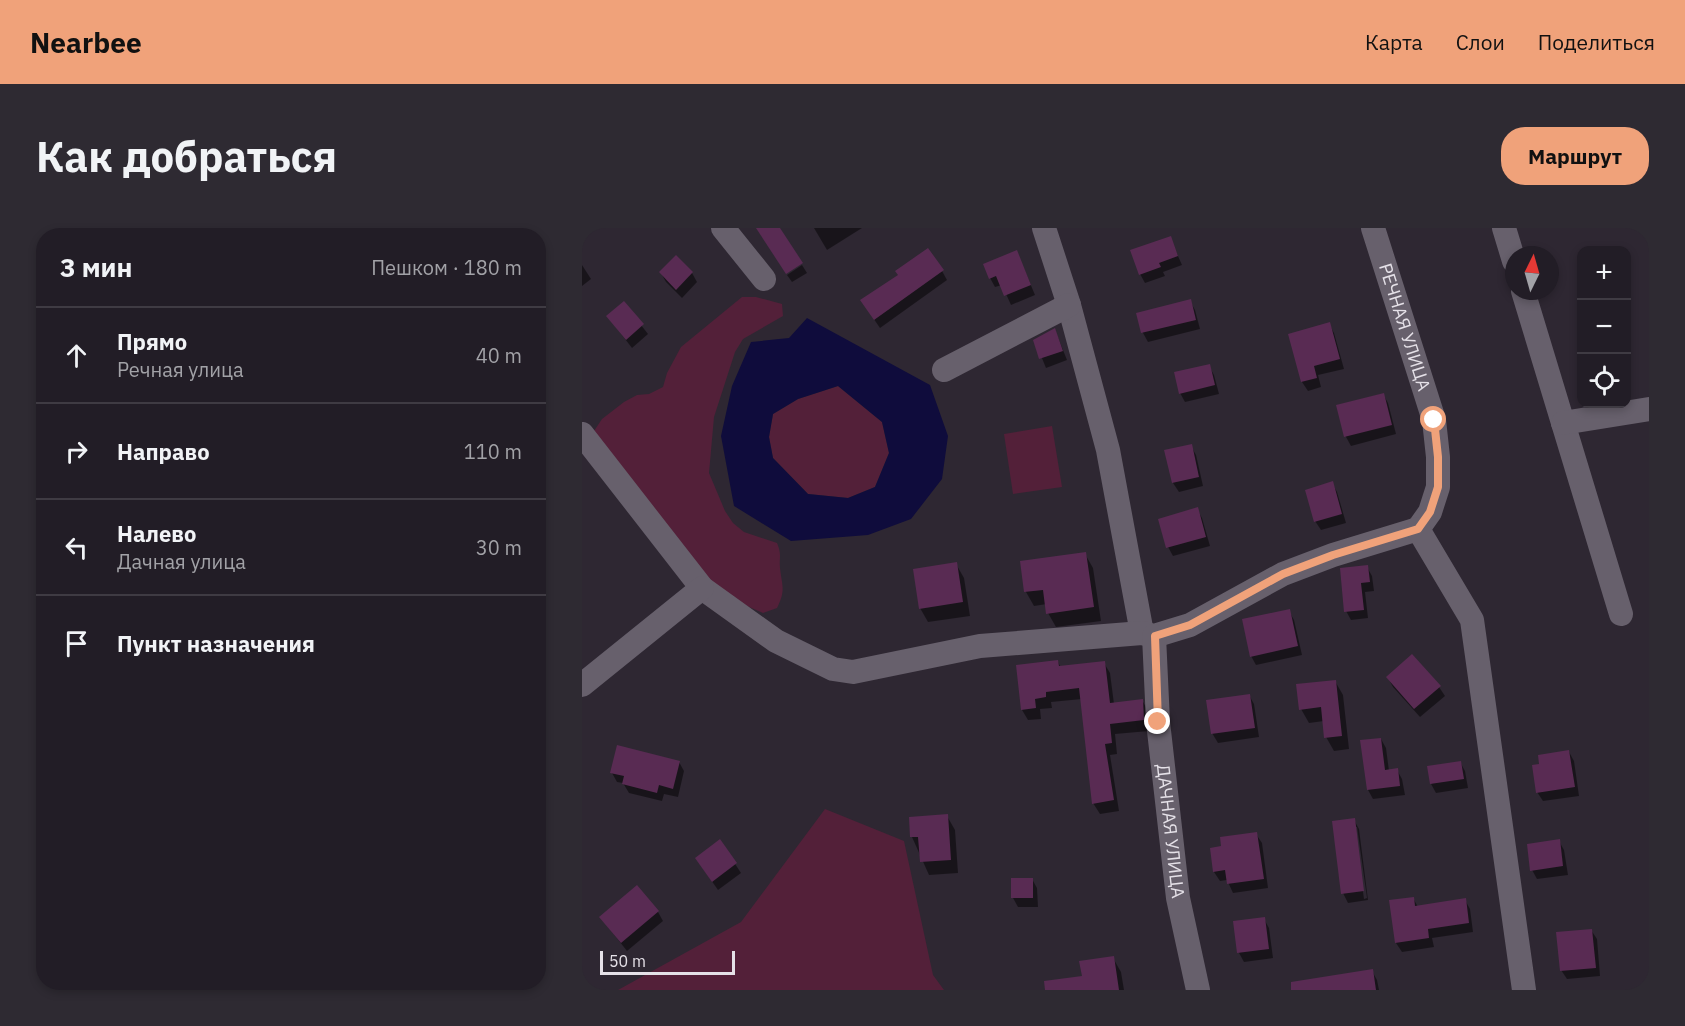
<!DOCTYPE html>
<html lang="ru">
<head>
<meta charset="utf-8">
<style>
	body { margin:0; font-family:"IBM Plex Sans",sans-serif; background:#2e2a32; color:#f1f3f6 }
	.controls { position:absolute; right:18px; top:18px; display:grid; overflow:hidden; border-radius:12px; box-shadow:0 3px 9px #0003 }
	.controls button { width:54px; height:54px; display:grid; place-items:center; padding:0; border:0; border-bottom:2px solid #3f3b43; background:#221d26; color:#f1f3f6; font:30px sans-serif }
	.compass { position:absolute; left:923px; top:18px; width:54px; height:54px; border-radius:50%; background:#221d26; box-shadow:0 3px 9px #0003; rotate:5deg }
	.scale { position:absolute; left:18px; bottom:15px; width:135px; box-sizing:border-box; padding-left:6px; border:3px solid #e5e1e8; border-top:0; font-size:16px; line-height:21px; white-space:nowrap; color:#e5e1e8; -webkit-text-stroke:4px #2e2732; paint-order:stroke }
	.stop { position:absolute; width:18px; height:18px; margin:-14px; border:4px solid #f0a27a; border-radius:50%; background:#fff }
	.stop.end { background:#f0a27a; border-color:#fff; box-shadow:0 2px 6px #0008 }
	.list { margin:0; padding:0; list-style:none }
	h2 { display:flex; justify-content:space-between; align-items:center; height:78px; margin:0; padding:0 24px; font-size:26px }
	h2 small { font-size:20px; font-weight:400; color:#a2a2a7 }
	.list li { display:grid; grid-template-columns:39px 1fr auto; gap:18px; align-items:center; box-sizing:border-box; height:96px; padding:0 24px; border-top:2px solid #3f3b43 }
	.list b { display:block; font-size:22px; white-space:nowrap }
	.list p { margin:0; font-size:20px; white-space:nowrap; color:#a2a2a7 }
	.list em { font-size:20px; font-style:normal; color:#a2a2a7 }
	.icon { flex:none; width:33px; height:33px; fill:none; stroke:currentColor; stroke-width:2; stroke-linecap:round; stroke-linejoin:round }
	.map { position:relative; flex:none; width:1067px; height:762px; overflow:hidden; border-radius:24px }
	header { display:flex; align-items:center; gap:36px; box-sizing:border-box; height:84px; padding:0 30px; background:#f0a27a; color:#111 }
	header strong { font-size:28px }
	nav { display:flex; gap:33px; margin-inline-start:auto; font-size:21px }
	.intro { display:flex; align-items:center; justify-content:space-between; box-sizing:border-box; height:144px; padding:0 36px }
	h1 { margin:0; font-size:42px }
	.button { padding:15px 27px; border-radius:24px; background:#f0a27a; color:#111; font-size:21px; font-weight:700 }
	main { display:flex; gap:36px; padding:0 36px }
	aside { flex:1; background:#221d26; border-radius:24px; box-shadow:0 3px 9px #0003 }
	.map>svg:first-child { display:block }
	.green { fill:#532039 }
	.water { fill:#0f0c3c; fill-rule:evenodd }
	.shadow { fill:#0007; fill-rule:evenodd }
	.building { fill:#592b53 }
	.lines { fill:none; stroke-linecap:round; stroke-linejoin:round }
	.minor { stroke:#67606c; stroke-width:24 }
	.route { stroke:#f0a27a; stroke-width:8 }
	.labels { text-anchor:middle; stroke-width:5; stroke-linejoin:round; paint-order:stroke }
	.street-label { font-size:18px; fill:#e5e1e8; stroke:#2e2732 }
</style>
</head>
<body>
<header>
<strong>Nearbee</strong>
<nav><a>Карта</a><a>Слои</a><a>Поделиться</a></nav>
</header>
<div class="intro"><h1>Как добраться</h1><a class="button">Маршрут</a></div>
<main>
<aside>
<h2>3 мин<small>Пешком · 180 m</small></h2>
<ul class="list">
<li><svg class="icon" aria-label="ahead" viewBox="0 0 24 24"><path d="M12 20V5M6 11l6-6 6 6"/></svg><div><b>Прямо</b><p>Речная улица</p></div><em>40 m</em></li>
<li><svg class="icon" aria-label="right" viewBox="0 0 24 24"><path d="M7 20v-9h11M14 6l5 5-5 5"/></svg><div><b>Направо</b></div><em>110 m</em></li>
<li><svg class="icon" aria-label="left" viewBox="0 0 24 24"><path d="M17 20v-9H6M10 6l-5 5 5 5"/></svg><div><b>Налево</b><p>Дачная улица</p></div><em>30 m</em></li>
<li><svg class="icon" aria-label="arrive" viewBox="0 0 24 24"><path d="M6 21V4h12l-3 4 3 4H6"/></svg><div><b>Пункт назначения</b></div></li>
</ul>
</aside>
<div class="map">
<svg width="1067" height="762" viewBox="0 0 1067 762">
	<rect width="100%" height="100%" fill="#2e2732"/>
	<!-- green -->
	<g class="green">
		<path d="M 160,69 L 174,69 L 200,76 L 201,88 L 161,111 L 153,124 L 132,189 L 127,245 L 143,283 L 151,295 L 162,304 L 195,315 C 200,327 197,329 198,340 C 200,358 204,362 195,380 L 181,385 L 165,378 L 124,351 L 12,203 L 20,191 L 42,174 L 55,167 L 67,166 L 81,159 L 85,145 L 99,119 Z"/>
		<path d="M 256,158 L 300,194 L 307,225 L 293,259 L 266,270 L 226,266 L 191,230 L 187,209 L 191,186 L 216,171 Z"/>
		<path d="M 470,198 L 480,259 L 431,266 L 422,206 Z"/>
		<path d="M 243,581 L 322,613 L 351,747 L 362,762 L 36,762 L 159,694 Z"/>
	</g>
	<!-- water -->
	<path class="water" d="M 225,90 L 348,157 L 366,208 L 360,251 L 329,291 L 286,307 L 209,313 L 152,278 L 139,208 L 150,158 L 169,114 L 207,110 ZM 256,158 L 300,194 L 307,225 L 293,259 L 266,270 L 226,266 L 191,230 L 187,209 L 191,186 L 216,171 Z"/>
	<!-- shadow -->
	<g class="shadow">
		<path d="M 232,0 L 280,0 L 245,22 Z"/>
		<path d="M 588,10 L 600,37 L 581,44 L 583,48 L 563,55 L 558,46 Z"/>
		<path d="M 435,24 L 453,67 L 429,77 L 420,57 L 413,59 L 408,50 Z"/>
		<path d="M 94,29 L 110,45 L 115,54 L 100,70 L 84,54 L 79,45 Z"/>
		<path d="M 0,37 L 9,51 L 0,58 Z"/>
		<path d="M 220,37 L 225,45 L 210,54 L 205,47 Z"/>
		<path d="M 360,43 L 365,52 L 298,100 L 285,81 Z"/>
		<path d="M 608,73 L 613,82 L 618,101 L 566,114 L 561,105 L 556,86 Z"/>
		<path d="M 42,75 L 66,106 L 50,120 L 26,89 Z"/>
		<path d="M 747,96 L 752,105 L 762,141 L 736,147 L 739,159 L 726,163 L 720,154 L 708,107 Z"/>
		<path d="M 473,102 L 485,132 L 464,140 L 453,113 Z"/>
		<path d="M 627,138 L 632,147 L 637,166 L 603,174 L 598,165 Z"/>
		<path d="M 801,166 L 806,175 L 814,206 L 769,218 L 764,209 L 756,178 Z"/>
		<path d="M 609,218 L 614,227 L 621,258 L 597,264 L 591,255 L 584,223 Z"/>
		<path d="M 750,255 L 755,264 L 764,295 L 739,302 L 733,293 Z"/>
		<path d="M 615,281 L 620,290 L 628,318 L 591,328 L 586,319 Z"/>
		<path d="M 503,326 L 511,340 L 519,393 L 474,399 L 466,385 L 465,376 L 452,378 L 444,364 L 440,334 Z"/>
		<path d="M 374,336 L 382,350 L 388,388 L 346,394 L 338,380 Z"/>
		<path d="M 785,339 L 790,348 L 792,363 L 783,364 L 786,390 L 769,392 L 764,383 Z"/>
		<path d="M 707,383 L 712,392 L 720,427 L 674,437 L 669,428 Z"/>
		<path d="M 476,434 L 479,440 L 522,435 L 528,445 L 532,476 L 560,472 L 566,483 L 567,503 L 533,506 L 535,526 L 528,527 L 537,583 L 518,586 L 511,575 L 500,471 L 469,474 L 470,480 L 458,481 L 459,491 L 446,492 L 440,482 Z"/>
		<path d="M 806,450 L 857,459 L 863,468 L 838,489 L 811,459 Z"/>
		<path d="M 753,453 L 761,467 L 767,521 L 752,523 L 744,509 L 742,493 L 727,495 L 719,481 Z"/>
		<path d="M 667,467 L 672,476 L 677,509 L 636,515 L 630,505 Z"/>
		<path d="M 799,511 L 804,520 L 807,543 L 815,542 L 820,551 L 823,567 L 791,571 L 786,562 Z"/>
		<path d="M 987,524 L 992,533 L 997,568 L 961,573 L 955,564 Z"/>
		<path d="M 97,534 L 102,543 L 96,569 L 82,566 L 80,573 L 47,565 L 41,555 L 35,554 L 30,545 Z"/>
		<path d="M 878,534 L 883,543 L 886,560 L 854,565 L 849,556 Z"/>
		<path d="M 365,588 L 373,602 L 376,645 L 347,647 L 330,609 L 329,590 Z"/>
		<path d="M 772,592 L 777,601 L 786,672 L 766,675 L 761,665 ZM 772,599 L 775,599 L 785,670 L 782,671 Z"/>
		<path d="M 674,606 L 680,615 L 686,660 L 651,665 L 645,652 L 638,653 L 632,644 L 641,619 Z"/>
		<path d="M 138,613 L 159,645 L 136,662 L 120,639 Z"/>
		<path d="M 977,613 L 982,622 L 986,647 L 955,651 L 950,642 Z"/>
		<path d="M 450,651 L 455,660 L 456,679 L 436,679 L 431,670 Z"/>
		<path d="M 831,670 L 836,679 L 883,672 L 888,681 L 891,704 L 850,710 L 852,719 L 820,724 L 814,715 Z"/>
		<path d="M 76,684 L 81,693 L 45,723 L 19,690 Z"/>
		<path d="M 682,691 L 687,700 L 691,730 L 662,734 L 657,725 Z"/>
		<path d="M 1009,702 L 1015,711 L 1018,748 L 985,751 L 979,742 Z"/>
		<path d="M 531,730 L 539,744 L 542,762 L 484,762 Z"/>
		<path d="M 790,743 L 795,752 L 797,762 L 737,762 Z"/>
	</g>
	<!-- building -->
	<g class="building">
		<path d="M 174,0 L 198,0 L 221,35 L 204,46 Z"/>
		<path d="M 589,8 L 596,28 L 577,35 L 579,39 L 557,47 L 548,22 Z"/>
		<path d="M 346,20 L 362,42 L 292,92 L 278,72 L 316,47 L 313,43 Z"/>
		<path d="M 435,22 L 449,57 L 422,68 L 414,48 L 407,51 L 401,36 Z"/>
		<path d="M 94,27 L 111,44 L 94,62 L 77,44 Z"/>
		<path d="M 609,71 L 614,92 L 559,105 L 554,85 Z"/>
		<path d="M 42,73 L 62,96 L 44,112 L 24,88 Z"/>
		<path d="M 748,94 L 758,131 L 732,138 L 735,150 L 719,154 L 706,106 Z"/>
		<path d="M 473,100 L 481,123 L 457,131 L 451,112 Z"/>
		<path d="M 628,136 L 633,157 L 597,166 L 592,144 Z"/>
		<path d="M 802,165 L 810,197 L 762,209 L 754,177 Z"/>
		<path d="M 610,216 L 617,249 L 590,255 L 582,222 Z"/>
		<path d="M 751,253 L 760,286 L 732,294 L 723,262 Z"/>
		<path d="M 616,279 L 624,309 L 584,320 L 576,291 Z"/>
		<path d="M 504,324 L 512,379 L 464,386 L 461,362 L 442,364 L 438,333 Z"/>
		<path d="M 375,334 L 381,374 L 337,381 L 331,341 Z"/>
		<path d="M 786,337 L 788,354 L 779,355 L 782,382 L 762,384 L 758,340 Z"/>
		<path d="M 708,381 L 716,418 L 668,429 L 660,391 Z"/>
		<path d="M 830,426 L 859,458 L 832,481 L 804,449 Z"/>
		<path d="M 476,432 L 477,438 L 523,433 L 528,475 L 561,471 L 562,492 L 528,496 L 530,515 L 523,516 L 532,572 L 510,576 L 497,460 L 464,464 L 464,469 L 453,471 L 454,480 L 439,482 L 434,437 Z"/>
		<path d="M 754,452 L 760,508 L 742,510 L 739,479 L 717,482 L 714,456 Z"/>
		<path d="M 668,466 L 673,500 L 629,506 L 624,472 Z"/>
		<path d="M 799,510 L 803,542 L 816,540 L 818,558 L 785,562 L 778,512 Z"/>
		<path d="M 35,517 L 98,533 L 91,561 L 77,557 L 75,565 L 40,556 L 42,548 L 28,545 Z"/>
		<path d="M 987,522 L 993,559 L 954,565 L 950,537 L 957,536 L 956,527 Z"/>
		<path d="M 879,533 L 882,551 L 848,556 L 845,538 Z"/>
		<path d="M 366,586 L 369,632 L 338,634 L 336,609 L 328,609 L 327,589 Z"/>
		<path d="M 773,590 L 782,663 L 759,666 L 750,593 Z"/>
		<path d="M 675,604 L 682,651 L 645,656 L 643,642 L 631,644 L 628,620 L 639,618 L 638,609 Z"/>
		<path d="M 138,611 L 155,635 L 130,654 L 113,630 Z"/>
		<path d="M 978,611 L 981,638 L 948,643 L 945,616 Z"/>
		<rect x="429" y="650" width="22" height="20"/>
		<path d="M 55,657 L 77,683 L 39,715 L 17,689 Z"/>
		<path d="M 832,669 L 833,678 L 884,670 L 887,695 L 846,701 L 847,710 L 813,715 L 807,672 Z"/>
		<path d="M 683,689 L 687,721 L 655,725 L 651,693 Z"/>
		<path d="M 1010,701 L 1014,740 L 978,743 L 974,704 Z"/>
		<path d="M 532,728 L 537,762 L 463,762 L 462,753 L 500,748 L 497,733 Z"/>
		<path d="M 791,741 L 794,762 L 709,762 L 709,754 Z"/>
	</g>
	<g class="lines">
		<!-- minor -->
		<g class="minor">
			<path d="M 141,0 L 182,51"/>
			<path d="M 462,0 L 487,77 L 526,222 L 560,405"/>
			<path id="s1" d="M 791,0 L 852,192 L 856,229 L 856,259 L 848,284 L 836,301"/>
			<path d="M 922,0 L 932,33"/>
			<path d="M 941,63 L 1039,386"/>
			<path d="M 362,142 L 487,77"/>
			<path d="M 981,195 L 1067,181"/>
			<path d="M 0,206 L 120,360 L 194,413 L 251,441 L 271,444 L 398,418 L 560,405 L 572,408 L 608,397 L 701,346 L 751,327 L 836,301"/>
			<path d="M 836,301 L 890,392 L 942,762"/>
			<path id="s2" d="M 572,408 L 576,494 L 596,670 L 616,762"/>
			<path d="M 0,457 L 120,360"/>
		</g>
	</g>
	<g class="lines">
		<!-- route -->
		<path class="route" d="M 576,494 L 573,408 L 608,397 L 701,346 L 751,327 L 836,301 L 848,284 L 856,259 L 856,229 L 852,192"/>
	</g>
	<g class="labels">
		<!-- street labels -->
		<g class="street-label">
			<text dy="6" stroke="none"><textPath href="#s1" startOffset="104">РЕЧНАЯ УЛИЦА</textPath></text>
			<text dy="6" stroke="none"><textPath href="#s2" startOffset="196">ДАЧНАЯ УЛИЦА</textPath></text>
		</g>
	</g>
</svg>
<div class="controls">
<button>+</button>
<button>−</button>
<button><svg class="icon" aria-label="locate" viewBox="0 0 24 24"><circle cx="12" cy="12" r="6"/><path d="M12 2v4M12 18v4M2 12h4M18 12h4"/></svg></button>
</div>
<svg class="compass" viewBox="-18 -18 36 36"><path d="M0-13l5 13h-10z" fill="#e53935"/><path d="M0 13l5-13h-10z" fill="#a2a2a7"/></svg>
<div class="scale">50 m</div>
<div class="stop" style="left:852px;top:192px"></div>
<div class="stop end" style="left:576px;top:494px"></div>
</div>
</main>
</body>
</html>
